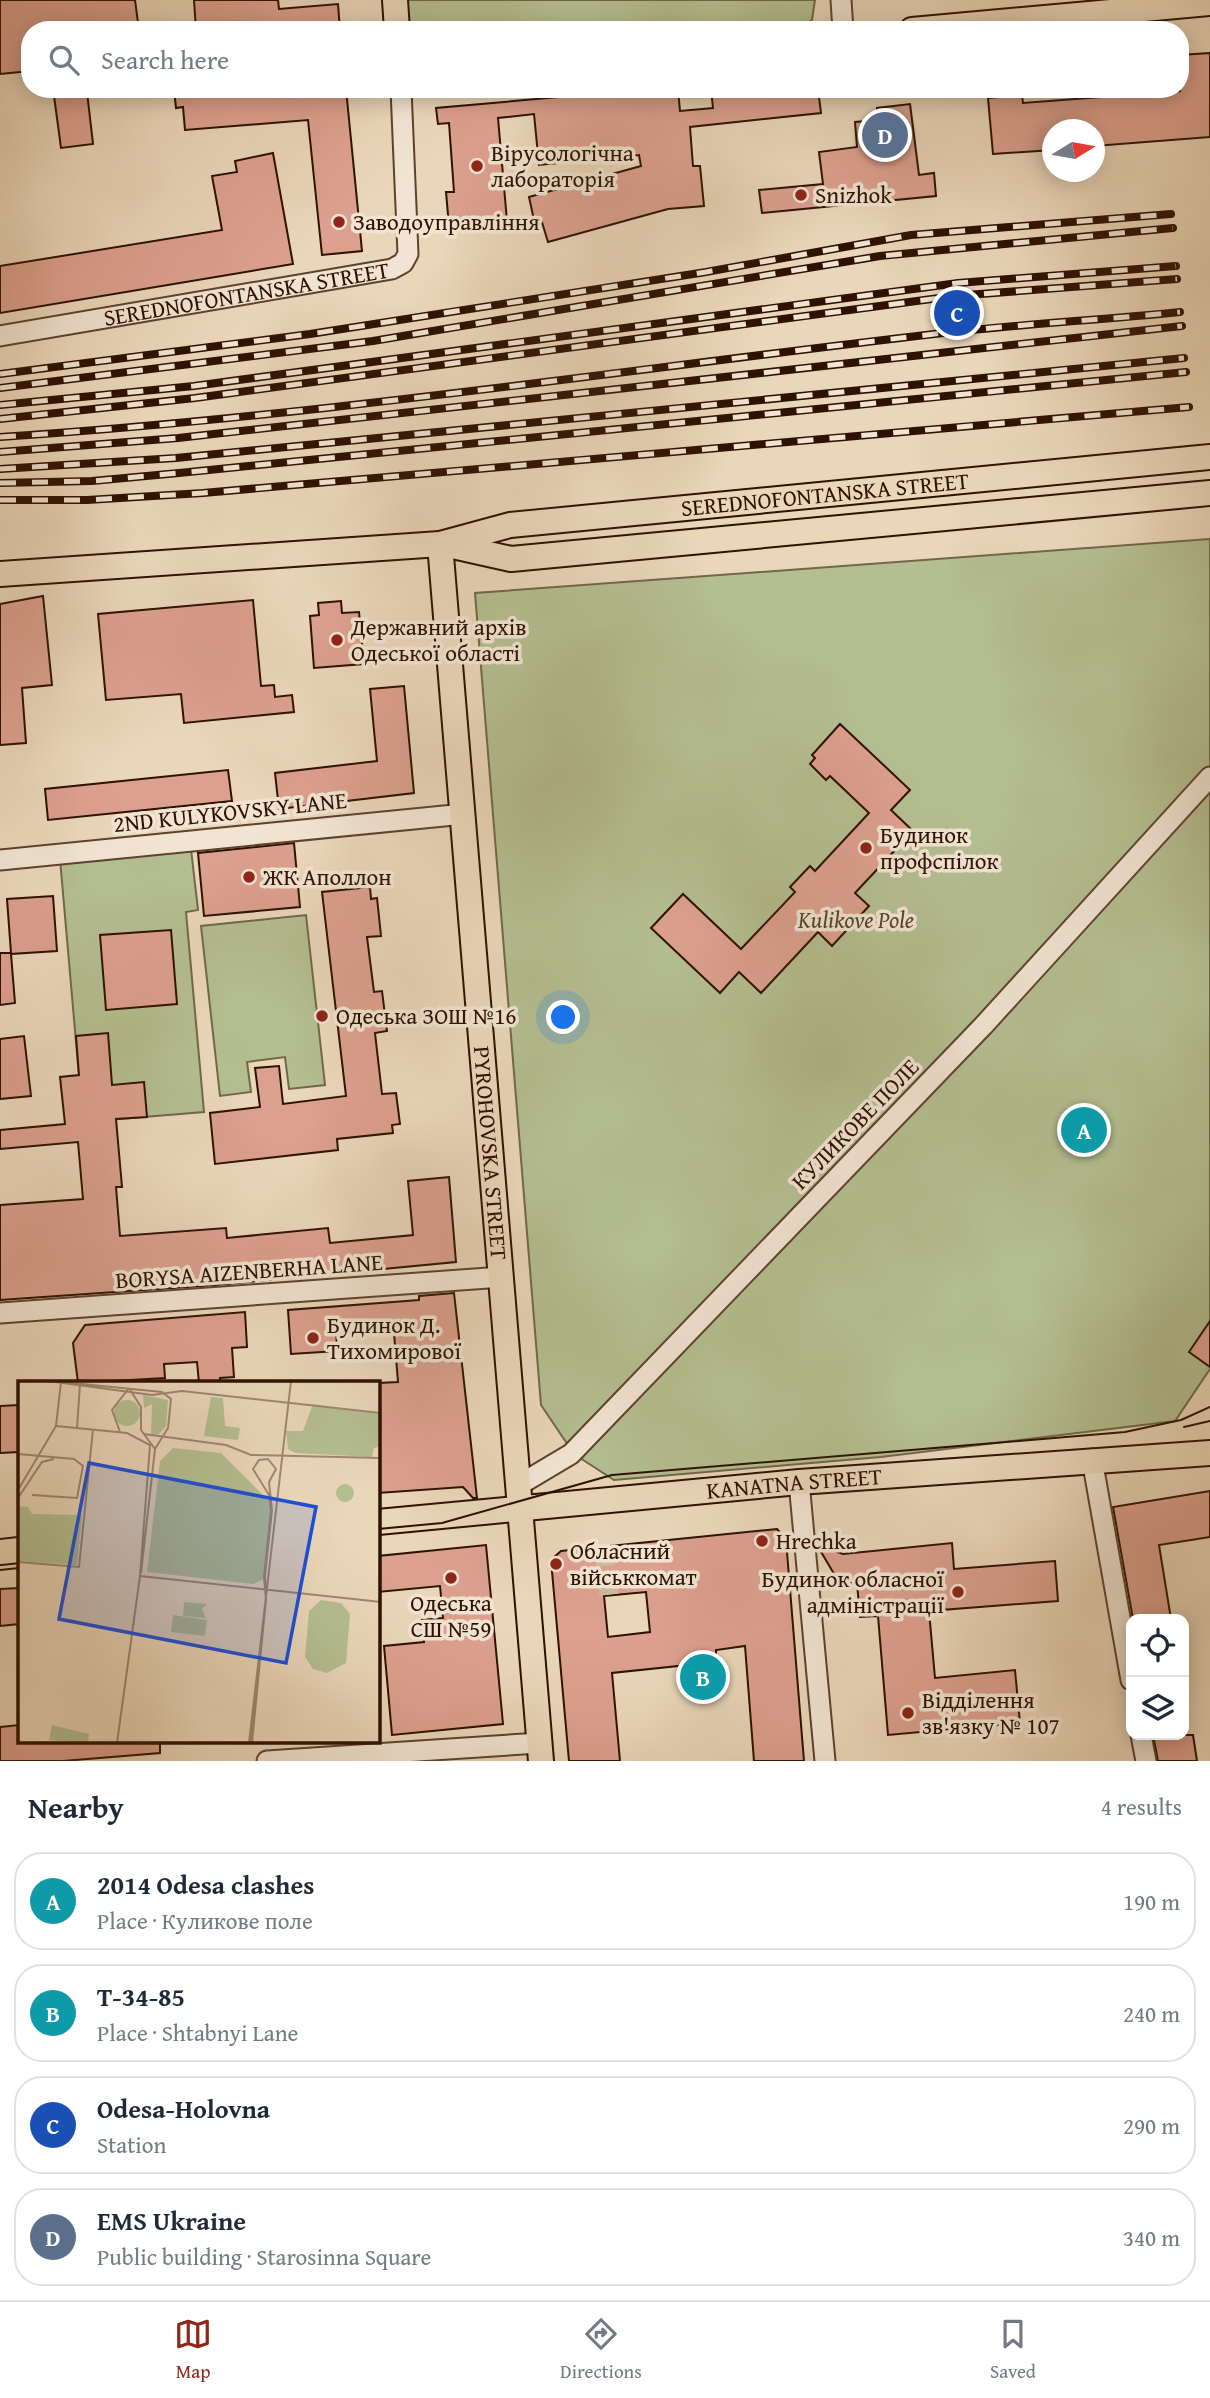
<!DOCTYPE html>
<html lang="en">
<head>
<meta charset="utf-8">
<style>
	body { margin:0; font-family:"Gentium Book Plus",serif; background:#f6f6f7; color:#1f2937 }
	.controls { position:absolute; right:21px; bottom:21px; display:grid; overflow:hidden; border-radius:14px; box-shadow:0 4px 18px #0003 }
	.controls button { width:63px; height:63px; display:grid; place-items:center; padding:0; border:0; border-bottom:2px solid #e0e1e3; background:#fff; color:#1f2937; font:35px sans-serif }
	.compass { position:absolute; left:1042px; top:119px; width:63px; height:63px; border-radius:50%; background:#fff; box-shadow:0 4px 18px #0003; rotate:79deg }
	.you { position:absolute; left:564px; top:1018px; width:24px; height:24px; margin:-18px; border:5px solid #fff; border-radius:50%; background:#1a73e8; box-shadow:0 0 0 10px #1a73e833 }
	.badge { display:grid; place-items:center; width:46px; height:46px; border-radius:50%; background:#8f2418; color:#fff; font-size:23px; font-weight:700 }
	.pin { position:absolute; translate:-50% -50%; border:4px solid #fff; box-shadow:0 2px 7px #0006 }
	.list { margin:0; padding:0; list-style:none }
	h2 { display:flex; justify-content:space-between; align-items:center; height:91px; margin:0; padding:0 28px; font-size:30px }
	h2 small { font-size:23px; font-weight:400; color:#747a83 }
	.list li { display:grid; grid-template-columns:46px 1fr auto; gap:21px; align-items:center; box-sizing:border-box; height:98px; margin:0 14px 14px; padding:0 14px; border:2px solid #e0e1e3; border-radius:28px }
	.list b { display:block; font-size:26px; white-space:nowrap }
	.list p { margin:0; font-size:23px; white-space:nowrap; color:#747a83 }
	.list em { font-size:23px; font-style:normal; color:#747a83 }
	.icon { flex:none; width:38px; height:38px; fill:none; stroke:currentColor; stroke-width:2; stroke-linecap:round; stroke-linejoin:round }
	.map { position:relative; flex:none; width:1210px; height:1761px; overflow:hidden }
	.search { position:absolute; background:#fff; box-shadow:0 4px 18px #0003; left:21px; right:21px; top:21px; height:77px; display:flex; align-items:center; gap:18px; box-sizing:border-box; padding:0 24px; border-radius:28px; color:#747a83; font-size:26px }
	.sheet { height:539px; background:#fff }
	nav { display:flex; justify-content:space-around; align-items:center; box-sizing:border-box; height:98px; border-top:2px solid #e0e1e3; background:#fff; font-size:19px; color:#747a83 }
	nav a { display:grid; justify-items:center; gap:4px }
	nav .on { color:#8f2418 }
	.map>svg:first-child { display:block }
	.green { fill:#b4be91; stroke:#716848; stroke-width:2 }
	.building { fill:#dca08e; stroke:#2e1100; stroke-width:2; fill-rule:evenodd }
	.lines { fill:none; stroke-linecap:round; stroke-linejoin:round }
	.minor-tunnel { stroke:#ceb89d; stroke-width:19; stroke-dasharray:19 10; stroke-linecap:butt }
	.minor-casing { stroke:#5d422e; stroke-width:23 }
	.major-casing { stroke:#2e1100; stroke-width:28 }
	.minor { stroke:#f1e4d2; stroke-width:19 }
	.major { stroke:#ead6b9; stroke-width:24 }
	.tram { stroke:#2e1100; stroke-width:2 }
	.rail-casing { stroke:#2e1100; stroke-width:8 }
	.rail { stroke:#f1e4d2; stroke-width:5; stroke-dasharray:16; stroke-linecap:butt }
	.poi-dot { fill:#8f2418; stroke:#f1e4d2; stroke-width:2.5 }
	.labels { text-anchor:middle; stroke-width:7; stroke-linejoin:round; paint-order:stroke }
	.poi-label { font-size:23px; fill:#2e1100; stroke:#f1e4d2; text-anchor:start }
	.street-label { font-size:23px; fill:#2e1100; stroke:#f1e4d2 }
	.park-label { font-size:23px; font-style:italic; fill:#56452c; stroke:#f1e4d2 }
	.inset-road { fill:none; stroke:#9f876f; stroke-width:2 }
	.view { fill:#1d4ed8; fill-opacity:0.15; stroke:#1d4ed8; stroke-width:3.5 }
	.inset-edge { fill:none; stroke:#2e1100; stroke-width:3.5 }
</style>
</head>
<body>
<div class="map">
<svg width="1210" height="1761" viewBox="0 0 1210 1761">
	<rect width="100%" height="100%" fill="#ead6b9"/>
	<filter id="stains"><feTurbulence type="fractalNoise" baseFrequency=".00286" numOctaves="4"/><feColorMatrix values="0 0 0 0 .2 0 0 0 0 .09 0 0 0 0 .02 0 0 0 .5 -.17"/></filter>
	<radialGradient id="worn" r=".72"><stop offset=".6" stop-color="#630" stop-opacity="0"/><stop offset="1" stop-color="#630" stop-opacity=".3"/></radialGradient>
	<!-- green -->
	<g class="green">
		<path d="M 406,0 L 815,0 L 812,20 L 807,23 L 731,30 L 410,30 Z"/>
		<path d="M 1210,539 L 1210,1369 L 1175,1421 L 881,1457 L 614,1480 L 574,1454 L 541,1405 L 475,593 Z"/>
		<path d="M 191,849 L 198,910 L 186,912 L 204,1112 L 83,1122 L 60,859 Z"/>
		<path d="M 306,915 L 325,1085 L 289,1089 L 285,1057 L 247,1062 L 251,1092 L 220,1096 L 201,926 Z"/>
	</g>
	<!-- building -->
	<g class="building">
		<path d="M 0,0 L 135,0 L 139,30 L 30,30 L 30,71 L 0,74 Z"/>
		<path d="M 194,0 L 278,0 L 279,9 L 338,4 L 340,30 L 196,30 Z"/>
		<path d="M 1210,53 L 1210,137 L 1095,146 L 1095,130 L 1053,130 L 1053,150 L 993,154 L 988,98 L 1022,95 L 1023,103 L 1180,91 L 1180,55 Z"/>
		<path d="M 174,89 L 346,89 L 362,251 L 322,255 L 308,120 L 185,130 L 183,107 L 176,108 Z"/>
		<path d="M 649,89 L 678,89 L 680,111 L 713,108 L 711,89 L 818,89 L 821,113 L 690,127 L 693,166 L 700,166 L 704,206 L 668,209 L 548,242 L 541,219 L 534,220 L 529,197 L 641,166 L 639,155 L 539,165 L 534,114 L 498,118 L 507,221 L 449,226 L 446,192 L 454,192 L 449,123 L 438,124 L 436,108 Z"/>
		<path d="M 87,92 L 93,144 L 61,148 L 54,96 Z"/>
		<path d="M 910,104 L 919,175 L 934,173 L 936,196 L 762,213 L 759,190 L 823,184 L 819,152 L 857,147 L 855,122 L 878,120 L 877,108 Z"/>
		<path d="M 273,153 L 293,264 L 0,313 L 0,266 L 222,230 L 212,176 L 237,172 L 235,161 Z"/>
		<path d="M 43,596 L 52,685 L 22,688 L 26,743 L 0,745 L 0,604 Z"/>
		<path d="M 253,600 L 261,686 L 274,685 L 275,697 L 292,695 L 294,712 L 184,723 L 181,694 L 106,700 L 98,614 Z"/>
		<path d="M 341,601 L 342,613 L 359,612 L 364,664 L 314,668 L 310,616 L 319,615 L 318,603 Z"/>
		<path d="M 404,686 L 414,793 L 279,809 L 275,773 L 377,761 L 370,689 Z"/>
		<path d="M 840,724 L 910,790 L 891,810 L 913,831 L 855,893 L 869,906 L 832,946 L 818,932 L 761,993 L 739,972 L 720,993 L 651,928 L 683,894 L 741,949 L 795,892 L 790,887 L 810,866 L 815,871 L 869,813 L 830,776 L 826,780 L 810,764 L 815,758 L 812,755 Z"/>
		<path d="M 228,770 L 232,801 L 48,820 L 45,789 Z"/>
		<path d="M 294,843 L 300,907 L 204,916 L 198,853 Z"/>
		<path d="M 370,887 L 371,899 L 377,898 L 381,936 L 367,937 L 374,992 L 382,991 L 387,1031 L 375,1033 L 382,1094 L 396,1093 L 400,1124 L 392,1125 L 393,1133 L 337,1139 L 338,1150 L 215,1164 L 210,1113 L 260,1107 L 255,1068 L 279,1066 L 283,1104 L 346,1096 L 322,892 Z"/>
		<path d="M 53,896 L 57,951 L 11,954 L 15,1003 L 0,1005 L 0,953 L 11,953 L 7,899 Z"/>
		<path d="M 171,930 L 177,1004 L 106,1010 L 100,935 Z"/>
		<path d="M 108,1033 L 112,1085 L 144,1082 L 147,1117 L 116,1119 L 122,1187 L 116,1187 L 120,1236 L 226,1228 L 227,1238 L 328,1228 L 330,1243 L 413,1235 L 408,1181 L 449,1177 L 456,1262 L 216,1285 L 0,1300 L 0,1205 L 83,1199 L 78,1142 L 0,1149 L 0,1130 L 65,1124 L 60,1077 L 79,1075 L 76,1036 Z"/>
		<path d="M 24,1036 L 31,1096 L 0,1099 L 0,1039 Z"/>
		<path d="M 454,1293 L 477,1498 L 473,1498 L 463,1487 L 378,1493 L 378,1383 L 398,1382 L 393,1321 L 336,1326 L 337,1351 L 291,1354 L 288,1310 L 419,1300 L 419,1296 Z"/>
		<path d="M 245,1312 L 247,1347 L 232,1348 L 234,1377 L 220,1378 L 220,1383 L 199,1383 L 197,1362 L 164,1364 L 165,1378 L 78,1383 L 73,1343 L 85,1325 Z"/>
		<path d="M 1210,1321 L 1210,1367 L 1189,1352 Z"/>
		<path d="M 19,1405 L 19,1452 L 0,1453 L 0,1406 Z"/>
		<path d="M 1210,1491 L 1210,1537 L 1159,1545 L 1171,1619 L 1133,1619 L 1113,1507 Z"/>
		<path d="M 777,1529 L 786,1540 L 804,1761 L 754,1761 L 745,1646 L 716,1650 L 716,1662 L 612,1673 L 620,1761 L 569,1761 L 551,1560 L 561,1551 ZM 646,1592 L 650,1632 L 608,1637 L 604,1596 Z"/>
		<path d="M 952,1543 L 954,1569 L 1055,1561 L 1058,1601 L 929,1611 L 935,1678 L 1015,1670 L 1020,1723 L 888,1735 L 878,1616 L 860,1617 L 857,1583 L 840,1584 L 817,1545 L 843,1554 Z"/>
		<path d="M 486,1545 L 503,1724 L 392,1735 L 384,1646 L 424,1642 L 422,1620 L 443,1618 L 440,1586 L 378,1592 L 378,1556 Z"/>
		<path d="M 19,1588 L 19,1624 L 0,1626 L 0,1589 Z"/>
		<path d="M 19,1725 L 19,1742 L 160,1742 L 160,1753 L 63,1761 L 0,1761 L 0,1727 Z"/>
		<path d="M 1153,1735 L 1193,1735 L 1197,1761 L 1158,1761 Z"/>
	</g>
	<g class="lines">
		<!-- minor-tunnel -->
		<path class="minor-tunnel" d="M 604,1547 L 609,1596"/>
		<defs>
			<g id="minor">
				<path d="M 841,0 L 843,30"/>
				<path id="s1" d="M 0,336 L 392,269 L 403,263 L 408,254 L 401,89"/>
				<path d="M 0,860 L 464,814"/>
				<path d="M 0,1313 L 502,1277"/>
				<path d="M 1092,1459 L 1131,1680"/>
				<path d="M 799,1482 L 825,1761"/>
				<path d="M 519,1485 L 571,1454 L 983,1026 L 1210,777"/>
				<path d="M 1141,1735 L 1146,1761"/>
				<path d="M 267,1761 L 539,1743"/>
			</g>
			<g id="major">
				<path d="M 395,0 L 397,30"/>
				<path d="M 912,30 L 1210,3"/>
				<path id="s2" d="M 440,544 L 541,1761"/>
				<path d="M 444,544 L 511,559 L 1210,493"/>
				<path id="s3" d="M 0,574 L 440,544 L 510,525 L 1210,457"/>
				<path id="s4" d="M 378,1522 L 799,1482 L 1210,1453"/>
				<path d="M 0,1552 L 19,1550"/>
			</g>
		</defs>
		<!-- minor casing -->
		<use href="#minor" class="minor-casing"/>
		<!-- major casing -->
		<use href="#major" class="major-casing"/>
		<!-- minor -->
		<use href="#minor" class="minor"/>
		<!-- major -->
		<use href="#major" class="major"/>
		<!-- tram -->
		<g class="tram">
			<path d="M 1184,1427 L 1210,1421"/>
			<path d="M 378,1529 L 442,1523 L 612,1475 L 1125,1432 L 1181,1420 L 1210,1407"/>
			<path d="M 0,1570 L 19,1568"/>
		</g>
		<defs>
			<g id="rail">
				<path d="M 0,374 L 310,334 L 706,272 L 911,235 L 1171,214"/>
				<path d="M 0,388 L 373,341 L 880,256 L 1173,228"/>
				<path d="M 0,405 L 194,386 L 958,283 L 1176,266"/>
				<path d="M 0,419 L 195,398 L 954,296 L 1177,279"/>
				<path d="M 0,437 C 314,417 630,369 943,333 C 1022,324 1101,320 1180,312"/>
				<path d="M 0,452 L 178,438 L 1182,326"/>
				<path d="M 0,469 L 176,458 L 1184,358"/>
				<path d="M 0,483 L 92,481 L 179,473 L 1186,372"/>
				<path d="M 0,500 L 87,500 L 203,493 L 1189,407"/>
			</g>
		</defs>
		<!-- rail casing -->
		<use href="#rail" class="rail-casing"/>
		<!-- rail -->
		<use href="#rail" class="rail"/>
	</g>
	<!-- markers -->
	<g class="poi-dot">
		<circle cx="477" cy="166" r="7"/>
		<circle cx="801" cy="195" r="7"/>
		<circle cx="339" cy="222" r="7"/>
		<circle cx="337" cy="640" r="7"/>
		<circle cx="866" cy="848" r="7"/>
		<circle cx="249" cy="877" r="7"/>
		<circle cx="322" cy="1016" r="7"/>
		<circle cx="313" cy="1338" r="7"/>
		<circle cx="762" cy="1541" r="7"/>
		<circle cx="556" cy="1564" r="7"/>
		<circle cx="451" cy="1578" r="7"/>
		<circle cx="958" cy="1592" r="7"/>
		<circle cx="908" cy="1713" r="7"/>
	</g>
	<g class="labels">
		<!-- poi labels -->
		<g class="poi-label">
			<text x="491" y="161">Вірусологічна<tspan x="491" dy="26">лабораторія</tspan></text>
			<text x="815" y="203">Snizhok</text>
			<text x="353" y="230">Заводоуправління</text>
			<text x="351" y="635">Державний архів<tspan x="351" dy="26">Одеської області</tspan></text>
			<text x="880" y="843">Будинок<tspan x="880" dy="26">профспілок</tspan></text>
			<text x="263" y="885">ЖК Аполлон</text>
			<text x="336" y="1024">Одеська ЗОШ №16</text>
			<text x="327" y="1333">Будинок Д.<tspan x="327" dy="26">Тихомирової</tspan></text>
			<text x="776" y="1549">Hrechka</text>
			<text x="570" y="1559">Обласний<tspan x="570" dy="26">військкомат</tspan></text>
			<text x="944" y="1587" text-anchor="end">Будинок обласної<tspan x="944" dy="26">адміністрації</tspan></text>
			<text x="451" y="1611" text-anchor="middle">Одеська<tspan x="451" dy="26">CШ №59</tspan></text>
			<text x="922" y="1708">Відділення<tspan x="922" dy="26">зв'язку № 107</tspan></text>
		</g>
		<!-- street labels -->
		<g class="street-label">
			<text dy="8" stroke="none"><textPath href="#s1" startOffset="250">SEREDNOFONTANSKA STREET</textPath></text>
			<text dy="8" stroke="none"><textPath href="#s3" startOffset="830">SEREDNOFONTANSKA STREET</textPath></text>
			<text transform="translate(230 812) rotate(-6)" y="8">2ND KULYKOVSKY LANE</text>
			<text transform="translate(855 1124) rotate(-46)" y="8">КУЛИКОВЕ ПОЛЕ</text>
			<text dy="8" stroke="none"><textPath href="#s2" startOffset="611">PYROHOVSKA STREET</textPath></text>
			<text transform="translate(249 1271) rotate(-4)" y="8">BORYSA AIZENBERHA LANE</text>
			<text dy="8" stroke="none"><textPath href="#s4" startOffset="418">KANATNA STREET</textPath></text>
		</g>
		<!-- park labels -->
		<g class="park-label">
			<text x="856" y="928">Kulikove Pole</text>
		</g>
	</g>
	<!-- overview -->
	<g transform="translate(18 1381)">
		<rect width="362" height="362" fill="#ead6b9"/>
		<path d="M 125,14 L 150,19 L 148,45 L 141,53 L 133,53 L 134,23 L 126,27 ZM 193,16 L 205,17 L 207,45 L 222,47 L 220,59 L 186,55 ZM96 32a13 13 0 1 1 26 0a13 13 0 1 1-26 0ZM 295,23 L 362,33 L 360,66 L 356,67 L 354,76 L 277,72 L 270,68 L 268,50 L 285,50 ZM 155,67 L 203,72 L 253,122 L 247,196 L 242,200 L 235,203 L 129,191 L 142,80 ZM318 112a9 9 0 1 1 18 0a9 9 0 1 1-18 0ZM 0,125 L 10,126 L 14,133 L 64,134 L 59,184 L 0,180 ZM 303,219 L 323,222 L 332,233 L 328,282 L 309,292 L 295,288 L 287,276 L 291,230 ZM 166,221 L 189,223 L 184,228 L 188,237 L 165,235 ZM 155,234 L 189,239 L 187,255 L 153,251 ZM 34,344 L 71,353 L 70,362 L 31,359 Z" fill="#b4be91"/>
		<path class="inset-road" d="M 30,0 L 134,14 L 164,10 L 363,32M 34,0 L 144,11 L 153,18 L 150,47 L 137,68 L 123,192M 111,7 L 123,26 L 123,49 L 137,68M 38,45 L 109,52 L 132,64 L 122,195 L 99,362M 59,47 L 62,3M 102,51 L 94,29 L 111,7M 126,53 L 208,64 L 233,74 L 363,77M 0,73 L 56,78 L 65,85 L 59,117 L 14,114M 0,109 L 38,45 L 43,1M 0,117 L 24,81 L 36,78M 0,181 L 61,186 L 75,48M 122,195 L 363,221M 231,362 L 273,0M 233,362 L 248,219 L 246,196 L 253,129 L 251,114 L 235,88 L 241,79 L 250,78 L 258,88 L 251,101 L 254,129 L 247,195 L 248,218 L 234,362"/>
		<path class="view" d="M 71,82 L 298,126 L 268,282 L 41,238 Z"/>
		<rect width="362" height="362" class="inset-edge"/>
	</g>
	<rect width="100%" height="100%" filter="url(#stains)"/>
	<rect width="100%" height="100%" fill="url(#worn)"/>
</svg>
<div class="controls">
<button><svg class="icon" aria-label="locate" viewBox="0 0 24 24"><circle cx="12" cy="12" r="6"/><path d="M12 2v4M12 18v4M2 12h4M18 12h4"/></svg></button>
<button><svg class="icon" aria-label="layers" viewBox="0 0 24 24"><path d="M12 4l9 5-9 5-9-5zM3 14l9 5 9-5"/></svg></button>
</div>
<svg class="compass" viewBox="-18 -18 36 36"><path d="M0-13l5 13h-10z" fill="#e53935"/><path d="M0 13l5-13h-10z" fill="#747a83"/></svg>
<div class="you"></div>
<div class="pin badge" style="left:1084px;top:1130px;background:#0f9aa8">A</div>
<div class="pin badge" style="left:703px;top:1677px;background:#0f9aa8">B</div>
<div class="pin badge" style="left:957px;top:313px;background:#1a4fb4">C</div>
<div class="pin badge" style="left:885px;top:135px;background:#5c6f8a">D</div>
<div class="search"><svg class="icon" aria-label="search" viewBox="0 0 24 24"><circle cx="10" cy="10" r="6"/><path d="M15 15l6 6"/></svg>Search here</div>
</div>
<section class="sheet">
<h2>Nearby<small>4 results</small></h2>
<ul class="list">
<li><span class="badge" style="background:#0f9aa8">A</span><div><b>2014 Odesa clashes</b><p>Place · Куликове поле</p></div><em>190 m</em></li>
<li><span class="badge" style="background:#0f9aa8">B</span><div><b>Т-34-85</b><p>Place · Shtabnyi Lane</p></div><em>240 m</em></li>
<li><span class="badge" style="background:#1a4fb4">C</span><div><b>Odesa-Holovna</b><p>Station</p></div><em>290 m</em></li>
<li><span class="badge" style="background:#5c6f8a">D</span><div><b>EMS Ukraine</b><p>Public building · Starosinna Square</p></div><em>340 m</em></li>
</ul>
</section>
<nav>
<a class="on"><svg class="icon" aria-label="map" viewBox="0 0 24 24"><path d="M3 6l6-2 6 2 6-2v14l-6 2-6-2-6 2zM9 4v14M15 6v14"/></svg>Map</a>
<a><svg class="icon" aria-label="directions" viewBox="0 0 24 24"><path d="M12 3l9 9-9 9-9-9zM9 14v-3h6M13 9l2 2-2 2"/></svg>Directions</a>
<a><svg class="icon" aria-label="saved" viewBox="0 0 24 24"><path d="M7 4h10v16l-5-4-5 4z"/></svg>Saved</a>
</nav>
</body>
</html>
